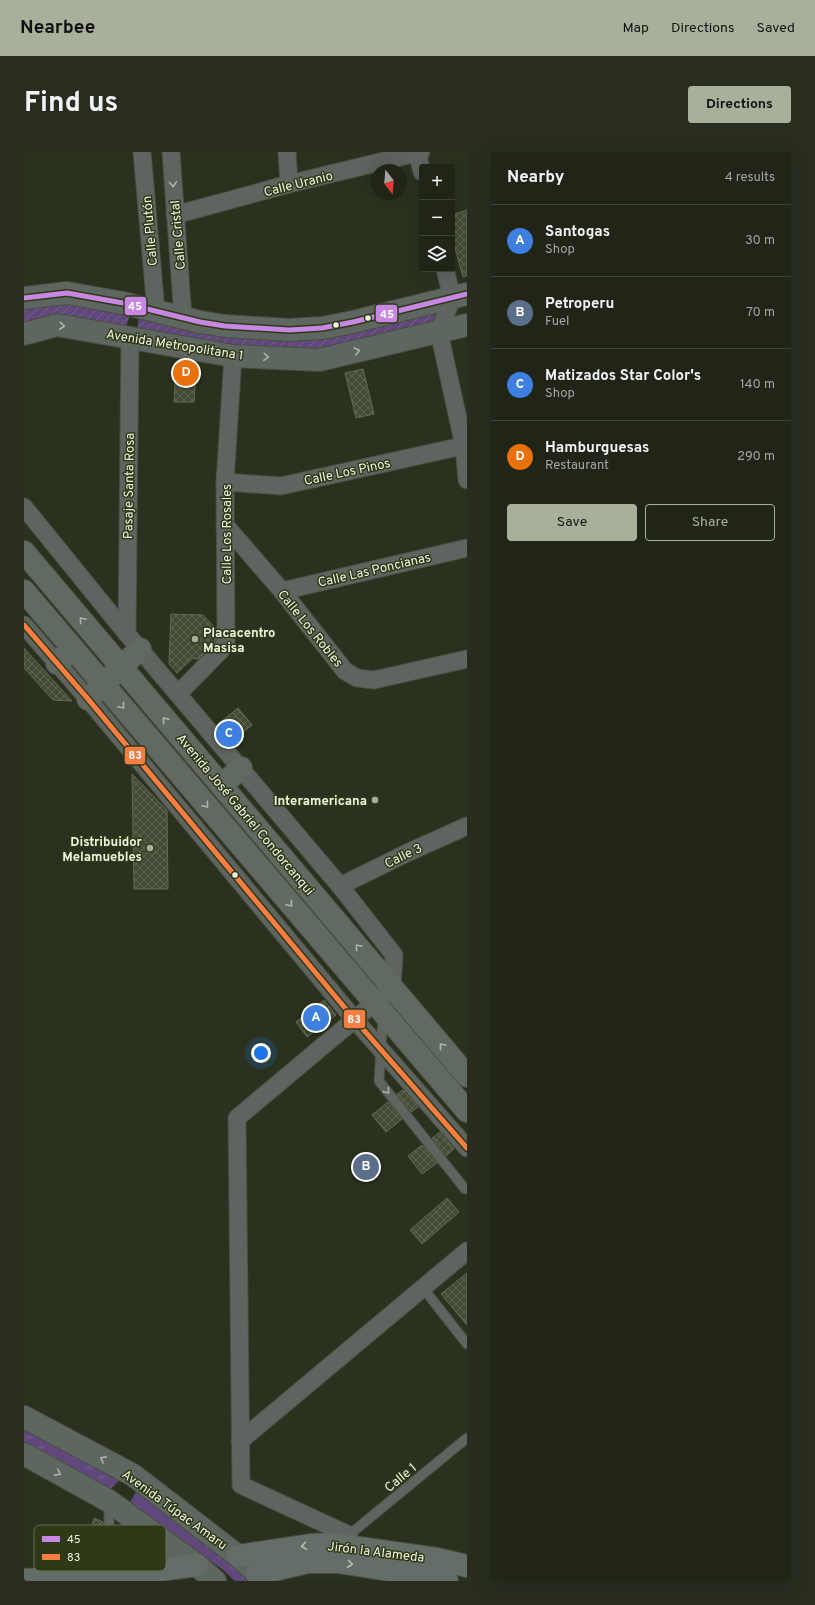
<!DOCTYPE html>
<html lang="en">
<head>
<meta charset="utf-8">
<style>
	body { margin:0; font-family:Overpass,sans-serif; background:#282d20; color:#f1f3f6 }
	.controls { position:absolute; right:12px; top:12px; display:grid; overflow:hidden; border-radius:4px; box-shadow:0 4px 16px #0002 }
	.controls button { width:36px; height:36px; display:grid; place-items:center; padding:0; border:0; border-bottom:1px solid #3d4236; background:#202517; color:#f1f3f6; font:20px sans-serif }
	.compass { position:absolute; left:347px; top:12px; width:36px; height:36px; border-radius:50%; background:#202517; box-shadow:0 4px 16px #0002; rotate:164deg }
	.you { position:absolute; left:237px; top:901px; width:14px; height:14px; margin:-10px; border:3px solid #fff; border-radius:50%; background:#1a73e8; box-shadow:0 0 0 6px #1a73e833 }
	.badge { display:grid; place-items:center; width:26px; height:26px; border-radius:50%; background:#a8b09c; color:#fff; font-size:13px; font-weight:700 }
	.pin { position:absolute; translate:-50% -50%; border:2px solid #fff; box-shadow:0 1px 4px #0006 }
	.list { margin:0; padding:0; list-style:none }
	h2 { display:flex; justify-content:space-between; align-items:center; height:52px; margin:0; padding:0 16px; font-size:17px }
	h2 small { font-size:13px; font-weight:400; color:#a2a5a1 }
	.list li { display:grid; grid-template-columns:26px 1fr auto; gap:12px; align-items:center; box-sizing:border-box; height:72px; padding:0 16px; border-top:1px solid #3d4236 }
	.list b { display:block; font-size:15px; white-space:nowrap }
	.list p { margin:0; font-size:13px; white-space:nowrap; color:#a2a5a1 }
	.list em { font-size:13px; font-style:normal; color:#a2a5a1 }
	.actions { display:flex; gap:8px; padding:12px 16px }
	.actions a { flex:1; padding:9px 0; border:1px solid #a8b09c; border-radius:4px; text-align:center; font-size:14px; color:#a8b09c }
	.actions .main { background:#a8b09c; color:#111 }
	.icon { flex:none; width:22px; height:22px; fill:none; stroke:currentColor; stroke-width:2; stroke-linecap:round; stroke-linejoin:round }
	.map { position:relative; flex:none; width:443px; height:1429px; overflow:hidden; border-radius:4px }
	header { display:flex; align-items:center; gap:24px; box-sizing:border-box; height:56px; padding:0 20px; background:#a8b09c; color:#111 }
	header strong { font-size:19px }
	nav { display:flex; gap:22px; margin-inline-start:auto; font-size:14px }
	.intro { display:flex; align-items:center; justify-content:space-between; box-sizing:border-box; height:96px; padding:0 24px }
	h1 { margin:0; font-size:28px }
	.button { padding:10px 18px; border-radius:4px; background:#a8b09c; color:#111; font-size:14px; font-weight:700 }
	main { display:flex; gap:24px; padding:0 24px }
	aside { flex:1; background:#202517; border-radius:4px; box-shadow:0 4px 16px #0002 }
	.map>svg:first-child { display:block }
	.grass { fill:url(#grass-tufts) }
	.garden { fill:url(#garden-furrows) }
	.building { fill:url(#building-cross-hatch); stroke:#636959 }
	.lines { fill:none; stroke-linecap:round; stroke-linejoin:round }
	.lane-casing { stroke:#494f3f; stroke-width:11 }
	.street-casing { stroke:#494f3f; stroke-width:19 }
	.secondary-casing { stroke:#494f3f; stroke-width:24 }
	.primary-casing { stroke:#494f3f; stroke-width:24 }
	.highway-casing { stroke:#494f3f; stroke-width:24 }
	.lane { stroke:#5e6561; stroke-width:9 }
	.street { stroke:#5e6561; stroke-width:17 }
	.secondary { stroke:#5d6760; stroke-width:22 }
	.primary { stroke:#646d67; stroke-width:22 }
	.highway { stroke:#606a62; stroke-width:22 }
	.bus-1-casing { stroke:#2e3917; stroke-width:8 }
	.bus-2-casing { stroke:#2e3917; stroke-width:8 }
	.bus-1 { stroke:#c787e3; stroke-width:5 }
	.bus-2 { stroke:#f77d43; stroke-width:5 }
	.oneway { stroke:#acb4a6 }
	.oneway2 { stroke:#acb5a6 }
	.oneway3 { stroke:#adb6a7 }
	.oneway4 { stroke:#b6beaf }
	.bus-dot { fill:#ecf4df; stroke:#2e3917; stroke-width:1.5 }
	.poi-dot { fill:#a8b09c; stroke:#2e3917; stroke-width:1.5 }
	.labels { text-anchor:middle; stroke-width:3; stroke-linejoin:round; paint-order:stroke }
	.street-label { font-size:13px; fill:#ecf4df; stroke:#2e3917 }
	.poi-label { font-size:13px; font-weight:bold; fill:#ecf4df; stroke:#2e3917; text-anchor:end }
	.key { fill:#2e3917; stroke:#677153; stroke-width:1 }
	.key-label { font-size:11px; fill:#ecf4df }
	.line-badge { stroke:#2e3917; stroke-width:1.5 }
	.badge-label { font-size:11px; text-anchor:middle; font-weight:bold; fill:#fff }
</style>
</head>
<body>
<header>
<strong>Nearbee</strong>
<nav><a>Map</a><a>Directions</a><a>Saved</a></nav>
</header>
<div class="intro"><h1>Find us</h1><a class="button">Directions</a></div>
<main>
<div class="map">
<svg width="443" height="1429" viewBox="0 0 443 1429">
	<defs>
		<pattern id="grass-tufts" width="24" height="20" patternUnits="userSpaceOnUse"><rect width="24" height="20" fill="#60477c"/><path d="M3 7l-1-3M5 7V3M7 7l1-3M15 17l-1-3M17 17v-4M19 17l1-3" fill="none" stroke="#77628e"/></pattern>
		<pattern id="garden-furrows" width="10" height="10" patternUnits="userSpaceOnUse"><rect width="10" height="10" fill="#60477c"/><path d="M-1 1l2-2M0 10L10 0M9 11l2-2" fill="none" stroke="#77628e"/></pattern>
		<pattern id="building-cross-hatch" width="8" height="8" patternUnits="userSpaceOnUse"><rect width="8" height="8" fill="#444b35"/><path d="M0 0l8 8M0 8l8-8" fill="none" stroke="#5f6652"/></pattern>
	</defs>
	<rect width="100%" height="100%" fill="#2b311f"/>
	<!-- grass -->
	<g class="grass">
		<path d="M 0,1273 L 97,1327 L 83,1340 L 0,1294 Z"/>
		<path d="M 113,1338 L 236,1429 L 211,1429 L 198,1417 L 105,1352 Z"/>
	</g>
	<!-- garden -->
	<g class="garden">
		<path d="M 42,149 L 107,159 L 101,178 L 0,175 L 0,155 Z"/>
		<path d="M 414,156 L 409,175 L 298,199 L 207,194 L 113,179 L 115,162 L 204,181 Z"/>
	</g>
	<!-- building -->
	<g class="building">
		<path d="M 443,58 L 443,124 L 439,125 L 428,85 L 428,63 Z"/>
		<path d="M 152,215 L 172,216 L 170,250 L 150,250 Z"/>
		<path d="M 339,217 L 350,262 L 332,266 L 321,221 Z"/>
		<path d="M 147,462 L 179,463 L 192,477 L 192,487 L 190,491 L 174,507 L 169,506 L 153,521 L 145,512 Z"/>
		<path d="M 0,496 L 48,549 L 29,548 L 0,516 Z"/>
		<path d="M 214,556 L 228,573 L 207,590 L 193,573 Z"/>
		<path d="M 108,622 L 143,658 L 144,737 L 110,737 Z"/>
		<path d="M 300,848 L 312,863 L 283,885 L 272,870 Z"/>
		<path d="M 379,938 L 394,955 L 387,960 L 373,942 Z"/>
		<path d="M 364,950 L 378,967 L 362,980 L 348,963 Z"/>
		<path d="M 416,980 L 430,997 L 422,1004 L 408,986 Z"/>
		<path d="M 398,993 L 413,1011 L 398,1022 L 384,1004 Z"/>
		<path d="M 423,1046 L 435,1060 L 398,1092 L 386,1078 Z"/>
		<path d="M 443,1121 L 443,1173 L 417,1142 Z"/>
		<path d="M 70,1366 L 79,1370 L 80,1376 L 82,1378 L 88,1378 L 90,1376 L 122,1391 L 132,1398 L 128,1407 L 59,1412 Z"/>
	</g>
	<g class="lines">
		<defs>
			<g id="lane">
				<path d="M 359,864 L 355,929 L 441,1037 L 443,1037"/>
				<path d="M 399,1136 L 443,1192"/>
				<path d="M 85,1373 L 85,1350"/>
				<path d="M 325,1383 L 443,1286"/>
			</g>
			<g id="street">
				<path d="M 118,0 L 132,159"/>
				<path d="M 147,0 L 159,166"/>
				<path d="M 263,0 L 265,32"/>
				<path d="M 393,0 L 398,20"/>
				<path d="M 151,63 L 265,32 L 397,0"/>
				<path d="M 421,117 L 428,146 L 415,180 L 440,294 L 443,328"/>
				<path d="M 201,330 L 257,334 L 443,293"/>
				<path d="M 0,355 L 103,482 L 316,734 L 370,803 L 368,836 L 213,966 L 217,1333 L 325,1383 L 326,1394"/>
				<path d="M 201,373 L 258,439 L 321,519 L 333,526 L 350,528 L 443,507"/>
				<path d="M 258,439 L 443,396"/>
				<path d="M 0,473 L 64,547 L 331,868 L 443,996"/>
				<path d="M 103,482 L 106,185"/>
				<path d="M 154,542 L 198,497 L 202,489 L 201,330 L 209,204"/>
				<path d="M 316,734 L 385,700 L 443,674"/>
				<path d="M 216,1289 L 443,1099"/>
			</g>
			<g id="secondary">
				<path d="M 0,146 L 43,141 L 99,151 L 176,170 L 201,174 L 265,178 L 298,176 L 329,170 L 443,142"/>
				<path d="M 0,182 L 33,173 L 209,204 L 295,208 L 443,173"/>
				<path d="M 0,1265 L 109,1323 L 214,1404 L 241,1429"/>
				<path d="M 0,1302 L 85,1349 L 173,1413 L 191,1429"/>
			</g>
			<g id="primary">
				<path d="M 214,1404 L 286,1393 L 307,1392 L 413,1407 L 443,1414"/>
				<path d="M 233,1422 L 284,1410 L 314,1410 L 404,1424 L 423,1429"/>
				<path d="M 0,1428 L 122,1420 L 173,1413"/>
			</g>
			<g id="highway">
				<path d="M 0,400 L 443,924"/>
				<path d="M 0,439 L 443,959"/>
				<path d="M 33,511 L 49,497"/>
				<path d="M 64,547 L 116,497"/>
				<path d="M 198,633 L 217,616"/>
			</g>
		</defs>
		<!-- lane casing -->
		<use href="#lane" class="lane-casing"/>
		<!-- street casing -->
		<use href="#street" class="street-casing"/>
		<!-- secondary casing -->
		<use href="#secondary" class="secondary-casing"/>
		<!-- primary casing -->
		<use href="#primary" class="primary-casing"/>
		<!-- highway casing -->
		<use href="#highway" class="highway-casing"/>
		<!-- lane -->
		<use href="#lane" class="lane"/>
		<!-- street -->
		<use href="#street" class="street"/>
		<!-- secondary -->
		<use href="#secondary" class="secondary"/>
		<!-- primary -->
		<use href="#primary" class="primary"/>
		<!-- highway -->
		<use href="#highway" class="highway"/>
		<defs>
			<path id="bus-1" d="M 0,146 L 43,141 L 99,151 L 176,170 L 201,174 L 265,178 L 298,176 L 329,170 L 443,142"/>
			<path id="bus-2" d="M 0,473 L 64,547 L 331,868 L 443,996"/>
		</defs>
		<!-- bus-1 casing -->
		<use href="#bus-1" class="bus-1-casing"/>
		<!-- bus-2 casing -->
		<use href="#bus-2" class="bus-2-casing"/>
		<!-- bus-1 -->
		<use href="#bus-1" class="bus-1"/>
		<!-- bus-2 -->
		<use href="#bus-2" class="bus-2"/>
	</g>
	<!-- one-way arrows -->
	<defs><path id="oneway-chevron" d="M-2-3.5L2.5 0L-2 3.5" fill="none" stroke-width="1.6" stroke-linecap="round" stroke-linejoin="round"/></defs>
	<g class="oneway">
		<use href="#oneway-chevron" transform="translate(149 32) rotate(86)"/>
		<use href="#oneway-chevron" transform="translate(363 939) rotate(51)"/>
	</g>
	<g class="oneway2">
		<use href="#oneway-chevron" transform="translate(38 174) rotate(6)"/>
		<use href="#oneway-chevron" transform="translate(333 199) rotate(-13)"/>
		<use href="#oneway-chevron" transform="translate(242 205) rotate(3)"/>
		<use href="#oneway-chevron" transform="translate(79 1307) rotate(-152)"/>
		<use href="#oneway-chevron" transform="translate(34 1321) rotate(28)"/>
	</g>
	<g class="oneway3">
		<use href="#oneway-chevron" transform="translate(58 468) rotate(-130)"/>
		<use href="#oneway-chevron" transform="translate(98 554) rotate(50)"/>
		<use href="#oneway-chevron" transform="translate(141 568) rotate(-131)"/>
		<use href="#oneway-chevron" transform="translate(182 653) rotate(50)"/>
		<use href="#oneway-chevron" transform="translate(266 752) rotate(50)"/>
		<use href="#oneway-chevron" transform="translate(334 795) rotate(-130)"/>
		<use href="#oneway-chevron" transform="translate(418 894) rotate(-130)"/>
	</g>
	<g class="oneway4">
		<use href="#oneway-chevron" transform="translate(280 1394) rotate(172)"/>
		<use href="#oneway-chevron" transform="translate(326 1412) rotate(8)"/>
	</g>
	<!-- markers -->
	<g class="bus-dot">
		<circle cx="344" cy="166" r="3.5"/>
		<circle cx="312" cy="173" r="3.5"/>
		<circle cx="211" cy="723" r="3.5"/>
	</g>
	<g class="poi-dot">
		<circle cx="171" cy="487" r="4"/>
		<circle cx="351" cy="648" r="4"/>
		<circle cx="126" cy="696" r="4"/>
	</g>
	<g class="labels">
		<!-- street labels -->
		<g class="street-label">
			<text transform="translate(274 31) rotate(-14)" y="5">Calle Uranio</text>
			<text transform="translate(125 79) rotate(-95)" y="5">Calle Plutón</text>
			<text transform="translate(153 83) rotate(-95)" y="5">Calle Cristal</text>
			<text transform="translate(151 192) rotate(9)" y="5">Avenida Metropolitana 1</text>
			<text transform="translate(323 319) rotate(-12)" y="5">Calle Los Pinos</text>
			<text transform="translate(104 334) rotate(-89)" y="5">Pasaje Santa Rosa</text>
			<text transform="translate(202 382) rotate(-90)" y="5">Calle Los Rosales</text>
			<text transform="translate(350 417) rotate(-13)" y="5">Calle Las Poncianas</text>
			<text transform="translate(287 476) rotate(51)" y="5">Calle Los Robles</text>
			<text transform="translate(222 662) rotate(50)" y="5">Avenida José Gabriel Condorcanqui</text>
			<text transform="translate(379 703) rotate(-26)" y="5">Calle 3</text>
			<text transform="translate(376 1325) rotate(-40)" y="5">Calle 1</text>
			<text transform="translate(151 1357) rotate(36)" y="5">Avenida Túpac Amaru</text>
			<text transform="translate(352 1399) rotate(7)" y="5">Jirón la Alameda</text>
		</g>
		<!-- poi labels -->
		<g class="poi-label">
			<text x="179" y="485" text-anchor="start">Placacentro<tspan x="179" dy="15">Masisa</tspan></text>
			<text x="343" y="653">Interamericana</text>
			<text x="118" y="694">Distribuidor<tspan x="118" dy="15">Melamuebles</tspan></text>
		</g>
	</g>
	<!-- legend -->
	<rect x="10" y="1373" width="132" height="46" rx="6" class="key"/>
	<rect x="18" y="1384" width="18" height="6" fill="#c787e3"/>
	<rect x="18" y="1402" width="18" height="6" fill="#f77d43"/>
	<g class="key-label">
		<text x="43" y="1391">45</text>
		<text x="43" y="1409">83</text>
	</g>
	<g class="line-badge">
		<rect x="100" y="144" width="23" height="20" rx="4" fill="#c787e3"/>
		<rect x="351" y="152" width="23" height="19" rx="4" fill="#c787e3"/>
		<rect x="100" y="594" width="22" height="19" rx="4" fill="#f77d43"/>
		<rect x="319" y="857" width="23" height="20" rx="4" fill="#f77d43"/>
	</g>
	<g class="badge-label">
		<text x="111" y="158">45</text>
		<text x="363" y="166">45</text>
		<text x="111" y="607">83</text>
		<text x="330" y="871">83</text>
	</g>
</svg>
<div class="controls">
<button>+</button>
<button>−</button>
<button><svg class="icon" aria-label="layers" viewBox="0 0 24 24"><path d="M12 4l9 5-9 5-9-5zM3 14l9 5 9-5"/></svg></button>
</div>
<svg class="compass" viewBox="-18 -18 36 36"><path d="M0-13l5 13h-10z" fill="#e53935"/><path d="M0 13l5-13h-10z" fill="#a2a5a1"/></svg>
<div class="you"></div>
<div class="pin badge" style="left:292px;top:866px;background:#3f7fe0">A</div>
<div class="pin badge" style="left:342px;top:1015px;background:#5c6f8a">B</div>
<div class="pin badge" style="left:205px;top:582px;background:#3f7fe0">C</div>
<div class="pin badge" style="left:162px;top:221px;background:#e8710a">D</div>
</div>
<aside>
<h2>Nearby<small>4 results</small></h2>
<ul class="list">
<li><span class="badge" style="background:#3f7fe0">A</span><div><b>Santogas</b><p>Shop</p></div><em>30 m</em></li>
<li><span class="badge" style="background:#5c6f8a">B</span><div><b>Petroperu</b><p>Fuel</p></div><em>70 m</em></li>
<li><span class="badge" style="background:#3f7fe0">C</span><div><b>Matizados Star Color's</b><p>Shop</p></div><em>140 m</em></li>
<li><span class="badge" style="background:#e8710a">D</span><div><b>Hamburguesas</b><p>Restaurant</p></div><em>290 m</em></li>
</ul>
<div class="actions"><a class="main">Save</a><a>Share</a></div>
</aside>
</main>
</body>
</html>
